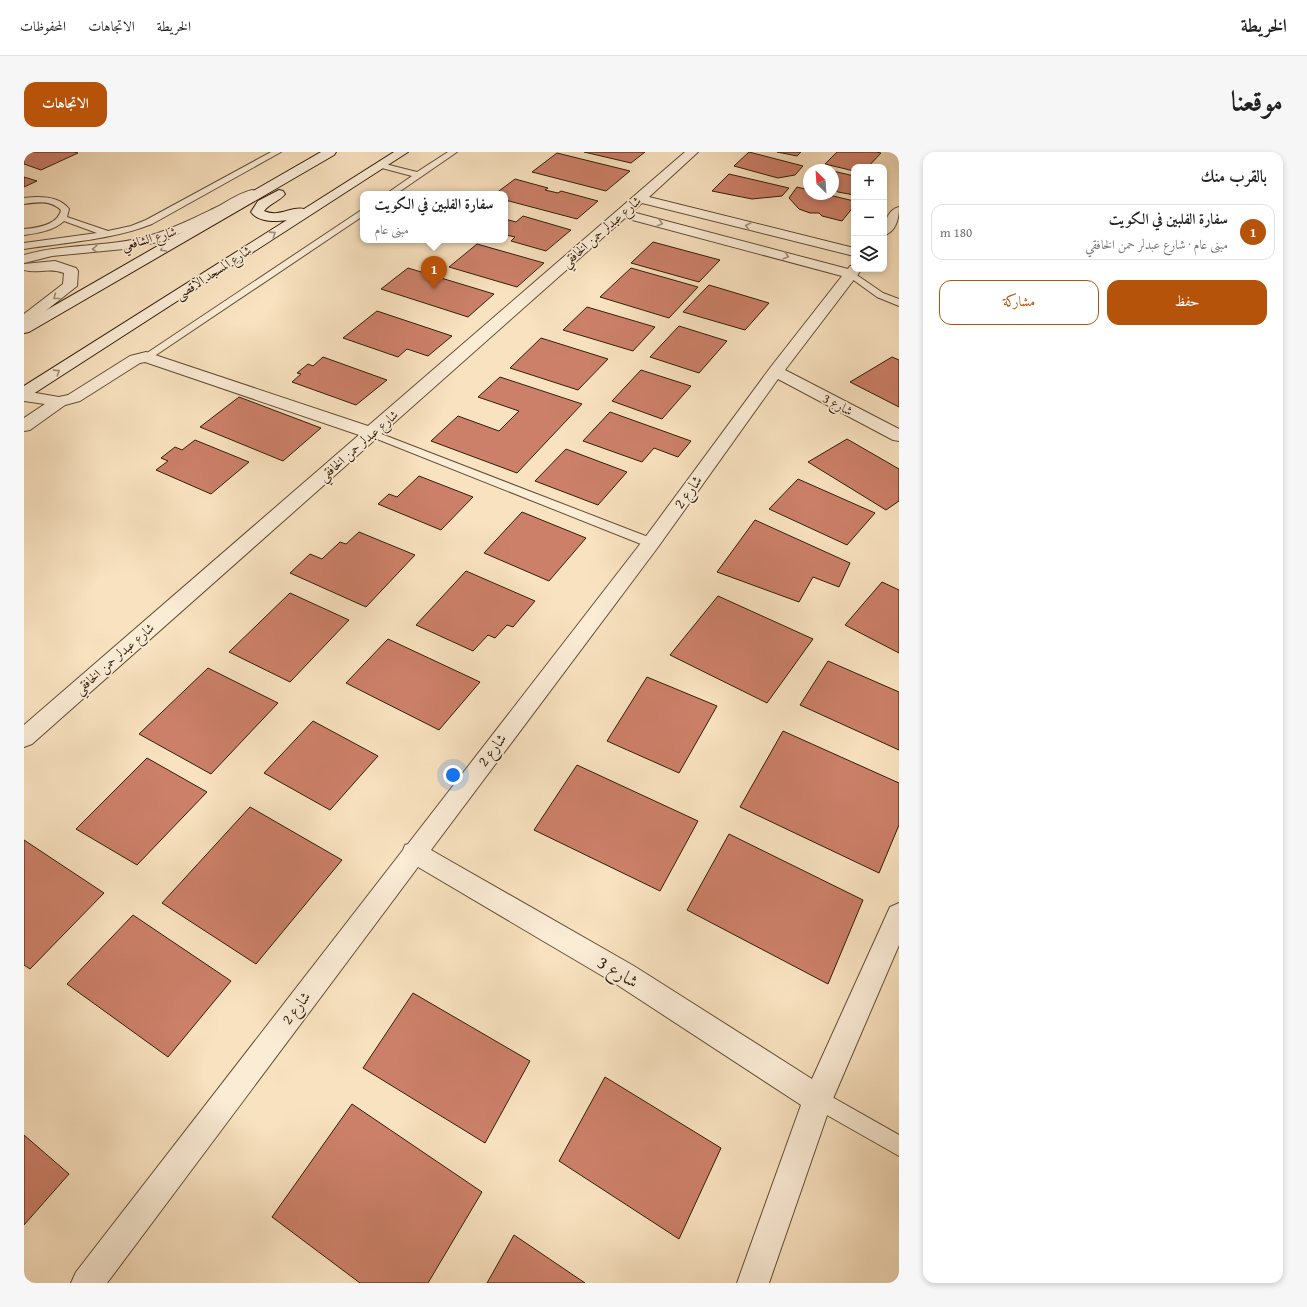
<!DOCTYPE html>
<html lang="ar">
<head>
<meta charset="utf-8">
<style>
	body { margin:0; font-family:"Gentium Book Plus",Amiri,serif; background:#f6f6f6; color:#222; direction:rtl }
	.controls { position:absolute; right:12px; top:12px; display:grid; overflow:hidden; border-radius:8px; box-shadow:0 2px 6px #0003 }
	.controls button { width:36px; height:36px; display:grid; place-items:center; padding:0; border:0; border-bottom:1px solid #e0e0e0; background:#fff; color:#222; font:20px sans-serif }
	.compass { position:absolute; left:779px; top:12px; width:36px; height:36px; border-radius:50%; background:#fff; box-shadow:0 2px 6px #0003; rotate:335deg }
	.you { position:absolute; left:429px; top:623px; width:14px; height:14px; margin:-10px; border:3px solid #fff; border-radius:50%; background:#1a73e8; box-shadow:0 0 0 6px #1a73e833 }
	.badge { display:grid; place-items:center; width:26px; height:26px; border-radius:50%; background:#b45309; color:#fff; font-size:13px; font-weight:700 }
	.pin { position:absolute; translate:-50% -33px; filter:drop-shadow(0 1px 2px #0008) }
	.pin::after { content:''; position:absolute; top:21px; width:14px; height:12px; background:inherit; clip-path:polygon(0 0,100% 0,50% 100%) }
	.popup { position:absolute; left:336px; top:39px; width:148px; height:52px; box-sizing:border-box; display:grid; place-content:center; border-radius:8px; background:#fff; filter:drop-shadow(0 1px 3px #0005); font-size:13px; white-space:nowrap; color:#767676 }
	.popup b { font-size:15px; color:#222 }
	.popup::after { content:''; position:absolute; left:50%; top:100%; margin-left:-8px; border:8px solid transparent; border-top-color:#fff }
	.list { margin:0; padding:0; list-style:none }
	h2 { display:flex; justify-content:space-between; align-items:center; height:52px; margin:0; padding:0 16px; font-size:17px }
	h2 small { font-size:13px; font-weight:400; color:#767676 }
	.list li { display:grid; grid-template-columns:26px 1fr auto; gap:12px; align-items:center; box-sizing:border-box; height:56px; margin:0 8px 8px; padding:0 8px; border:1px solid #e0e0e0; border-radius:12px }
	.list b { display:block; font-size:15px; white-space:nowrap }
	.list p { margin:0; font-size:13px; white-space:nowrap; color:#767676 }
	.list em { font-size:13px; font-style:normal; color:#767676 }
	.actions { display:flex; gap:8px; padding:12px 16px }
	.actions a { flex:1; padding:9px 0; border:1px solid #b45309; border-radius:12px; text-align:center; font-size:14px; color:#b45309 }
	.actions .main { background:#b45309; color:#fff }
	.icon { flex:none; width:22px; height:22px; fill:none; stroke:currentColor; stroke-width:2; stroke-linecap:round; stroke-linejoin:round }
	.map { position:relative; flex:none; width:875px; height:1131px; overflow:hidden; direction:ltr; border-radius:12px }
	header { display:flex; align-items:center; gap:24px; box-sizing:border-box; height:56px; padding:0 20px; background:#fff; border-bottom:1px solid #e0e0e0 }
	header strong { font-size:19px }
	nav { display:flex; gap:22px; margin-inline-start:auto; font-size:14px }
	.intro { display:flex; align-items:center; justify-content:space-between; box-sizing:border-box; height:96px; padding:0 24px }
	h1 { margin:0; font-size:28px }
	.button { padding:10px 18px; border-radius:12px; background:#b45309; color:#fff; font-size:14px; font-weight:700 }
	main { display:flex; gap:24px; padding:0 24px }
	aside { flex:1; background:#fff; border-radius:12px; box-shadow:0 2px 6px #0003 }
	.map>svg:first-child { display:block }
	.building { fill:#cc8069; stroke:#321e07 }
	.lines { fill:none; stroke-linecap:round; stroke-linejoin:round }
	.service-casing { stroke:#644f35; stroke-width:2 }
	.minor-casing { stroke:#644f35; stroke-width:2 }
	.tertiary-casing { stroke:#644f35; stroke-width:2 }
	.secondary-casing { stroke:#321e07; stroke-width:2 }
	.service { fill:#fbecd6; fill-rule:evenodd }
	.minor { fill:#fbecd6; fill-rule:evenodd }
	.tertiary { fill:#fbecd6; fill-rule:evenodd }
	.secondary { fill:#fbecd6; fill-rule:evenodd }
	.oneway { stroke:#a18f79 }
	.labels { text-anchor:middle; stroke-width:3.5; stroke-linejoin:round; paint-order:stroke }
	.far-street-label { font-size:13px; fill:#321e07; stroke:#fbecd6 }
	.street-label { font-size:15px; fill:#321e07; stroke:#fbecd6 }
	.near-street-label { font-size:18px; fill:#321e07; stroke:#fbecd6 }
</style>
</head>
<body>
<header>
<strong>الخريطة</strong>
<nav><a>الخريطة</a><a>الاتجاهات</a><a>المحفوظات</a></nav>
</header>
<div class="intro"><h1>موقعنا</h1><a class="button">الاتجاهات</a></div>
<main>
<aside>
<h2>بالقرب منك<small></small></h2>
<ul class="list">
<li><span class="badge">1</span><div><b>سفارة الفلبين في الكويت</b><p>مبنى عام · شارع عبدلر حمن الخافقي</p></div><em>180 m</em></li>
</ul>
<div class="actions"><a class="main">حفظ</a><a>مشاركة</a></div>
</aside>
<div class="map">
<svg width="875" height="1131" viewBox="0 0 875 1131">
	<rect width="100%" height="100%" fill="#f9e2c0"/>
	<filter id="stains"><feTurbulence type="fractalNoise" baseFrequency=".005" numOctaves="4"/><feColorMatrix values="0 0 0 0 .2 0 0 0 0 .09 0 0 0 0 .02 0 0 0 .5 -.17"/></filter>
	<radialGradient id="worn" r=".72"><stop offset=".6" stop-color="#630" stop-opacity="0"/><stop offset="1" stop-color="#630" stop-opacity=".3"/></radialGradient>
	<!-- building -->
	<g class="building">
		<path d="M 0,0 L 50,0 L 54,1 L 17,18 L 0,12 Z"/>
		<path d="M 560,0 L 621,0 L 607,11 Z"/>
		<path d="M 725,0 L 779,14 L 771,23 L 754,26 L 710,14 Z"/>
		<path d="M 753,0 L 777,0 L 773,4 Z"/>
		<path d="M 813,0 L 852,0 L 857,1 L 844,15 L 830,15 L 830,19 L 801,12 Z"/>
		<path d="M 533,1 L 606,19 L 582,39 L 508,20 Z"/>
		<path d="M 809,19 L 830,24 L 830,43 L 814,40 L 809,37 Z"/>
		<path d="M 705,22 L 765,36 L 758,44 L 728,47 L 688,39 Z"/>
		<path d="M 0,25 L 13,29 L 0,35 Z"/>
		<path d="M 491,27 L 524,36 L 521,38 L 534,41 L 537,39 L 574,49 L 553,67 L 481,48 L 481,42 L 471,42 Z"/>
		<path d="M 773,35 L 785,38 L 785,42 L 801,42 L 830,49 L 830,54 L 818,69 L 798,64 L 795,61 L 786,61 L 775,57 L 765,46 Z"/>
		<path d="M 499,64 L 547,78 L 522,99 L 487,89 L 491,85 L 482,83 L 481,84 L 481,67 L 492,70 Z"/>
		<path d="M 629,90 L 696,108 L 675,130 L 607,111 Z"/>
		<path d="M 453,92 L 520,111 L 493,135 L 425,115 Z"/>
		<path d="M 384,116 L 470,142 L 444,165 L 357,137 Z"/>
		<path d="M 607,116 L 674,135 L 645,166 L 576,145 Z"/>
		<path d="M 685,133 L 745,151 L 721,178 L 659,160 Z"/>
		<path d="M 563,155 L 631,175 L 609,199 L 539,178 Z"/>
		<path d="M 353,159 L 428,184 L 404,204 L 383,197 L 374,205 L 319,186 Z"/>
		<path d="M 655,174 L 703,189 L 675,221 L 626,205 Z"/>
		<path d="M 517,186 L 584,207 L 554,238 L 486,216 Z"/>
		<path d="M 299,205 L 363,228 L 332,253 L 268,230 L 277,222 L 273,221 L 284,212 L 289,214 Z"/>
		<path d="M 868,205 L 875,208 L 875,255 L 826,230 Z"/>
		<path d="M 617,218 L 667,234 L 638,267 L 588,249 Z"/>
		<path d="M 476,225 L 558,252 L 493,321 L 407,289 L 434,264 L 475,279 L 495,259 L 454,245 Z"/>
		<path d="M 215,245 L 297,276 L 259,309 L 176,275 Z"/>
		<path d="M 586,260 L 667,289 L 654,305 L 630,296 L 618,310 L 559,289 Z"/>
		<path d="M 823,287 L 875,317 L 875,349 L 862,358 L 784,310 Z"/>
		<path d="M 171,288 L 225,310 L 187,342 L 132,318 L 144,309 L 137,306 L 151,295 L 158,298 Z"/>
		<path d="M 542,297 L 603,320 L 574,353 L 511,329 Z"/>
		<path d="M 395,324 L 449,345 L 417,378 L 354,352 L 365,342 L 373,345 Z"/>
		<path d="M 774,327 L 851,361 L 823,393 L 745,357 Z"/>
		<path d="M 498,360 L 562,386 L 525,429 L 460,401 Z"/>
		<path d="M 731,368 L 826,411 L 815,435 L 789,425 L 775,450 L 693,420 Z"/>
		<path d="M 335,380 L 391,403 L 342,455 L 266,421 L 286,402 L 298,407 L 316,390 L 322,392 Z"/>
		<path d="M 442,419 L 511,449 L 489,475 L 483,473 L 471,486 L 464,483 L 449,499 L 392,473 Z"/>
		<path d="M 858,430 L 875,438 L 875,501 L 821,473 Z"/>
		<path d="M 266,441 L 325,468 L 266,530 L 205,500 Z"/>
		<path d="M 694,444 L 789,487 L 743,551 L 646,503 Z"/>
		<path d="M 364,487 L 456,530 L 415,578 L 322,531 Z"/>
		<path d="M 804,509 L 875,540 L 875,598 L 776,553 Z"/>
		<path d="M 184,516 L 254,551 L 187,622 L 115,582 Z"/>
		<path d="M 623,525 L 693,554 L 655,621 L 583,589 Z"/>
		<path d="M 289,569 L 354,604 L 306,658 L 240,621 Z"/>
		<path d="M 759,579 L 875,631 L 875,673 L 855,721 L 716,655 Z"/>
		<path d="M 123,606 L 183,640 L 113,713 L 52,677 Z"/>
		<path d="M 553,613 L 674,669 L 636,739 L 510,678 Z"/>
		<path d="M 226,655 L 318,708 L 232,812 L 138,751 Z"/>
		<path d="M 705,682 L 839,748 L 804,832 L 663,758 Z"/>
		<path d="M 0,688 L 80,741 L 6,817 L 0,813 Z"/>
		<path d="M 109,763 L 207,829 L 144,905 L 43,832 Z"/>
		<path d="M 389,841 L 506,909 L 461,991 L 339,916 Z"/>
		<path d="M 581,925 L 697,996 L 655,1087 L 535,1009 Z"/>
		<path d="M 328,952 L 458,1040 L 404,1131 L 336,1131 L 248,1065 Z"/>
		<path d="M 0,983 L 45,1022 L 0,1073 Z"/>
		<path d="M 490,1083 L 561,1131 L 463,1131 Z"/>
	</g>
	<g class="lines">
		<defs>
			<g id="service">
				<path d="M 247,0 L 257,0 L 128,72 C 87,88 43,90 0,97 L 0,91 L 73,81 L 40,69 C 29,79 14,81 0,83 L 0,77 C 13,76 34,73 37,58 C 26,48 13,50 0,52 L 0,46 C 16,44 35,44 45,57 L 43,65 L 84,79 L 107,74 L 122,68 Z"/>
				<path d="M 424,0 L 433,0 L 372,42 L 362,42 L 388,24 L 354,15 L 353,13 L 354,11 L 357,11 L 393,20 Z"/>
				<path d="M 339,57 L 339,64 L 126,207 L 118,207 L 117,205 Z"/>
				<path d="M 827,119 L 859,141 L 875,147 L 875,154 L 853,145 L 824,124 L 822,122 Z"/>
				<path d="M 347,278 L 632,388 L 633,391 L 632,394 L 627,395 L 622,394 L 343,283 L 341,281 L 343,279 Z"/>
				<path d="M 794,937 L 875,983 L 875,1004 L 787,954 L 784,947 L 787,940 Z"/>
			</g>
			<g id="minor">
				<path d="M 661,0 L 674,0 L 625,45 L 830,96 L 830,104 L 618,51 L 608,60 L 824,117 L 826,114 L 830,113 L 830,117 L 838,117 L 761,218 L 875,277 L 875,289 L 869,288 L 754,227 L 634,395 L 407,698 L 610,814 L 788,927 L 866,755 L 875,751 L 875,793 L 808,949 L 745,1131 L 713,1131 L 777,953 L 592,832 L 394,715 L 83,1131 L 47,1131 L 52,1120 L 379,698 L 381,693 L 384,692 L 620,387 L 746,216 L 818,124 L 601,66 L 8,592 L 0,595 L 0,573 L 335,283 L 121,210 L 116,211 L 56,249 L 41,253 L 6,278 L 0,279 L 0,266 L 21,252 L 0,249 L 0,239 L 35,245 L 44,243 L 106,204 L 122,200 L 344,274 Z"/>
				<path d="M 875,55 C 875,66 872,80 860,83 C 860,72 863,58 875,55 Z"/>
			</g>
			<g id="tertiary">
				<path d="M 228,38 L 232,39 L 234,42 L 232,45 L 177,73 L 134,90 L 100,97 L 28,104 L 0,111 L 0,103 C 41,91 84,96 124,84 C 149,77 172,65 195,54 C 205,48 216,41 228,38 Z"/>
				<path d="M 31,109 L 52,116 L 54,119 L 53,134 L 5,172 L 0,173 L 0,162 L 39,132 L 40,121 C 23,115 15,122 0,118 L 0,112 Z"/>
			</g>
			<g id="secondary">
				<path d="M 297,0 L 312,0 L 310,3 L 5,180 L 0,181 L 0,171 Z"/>
				<path d="M 370,0 L 384,0 L 6,244 L 0,246 L 0,234 L 263,68 C 251,70 234,70 227,60 L 234,49 L 255,38 L 259,39 L 261,42 C 256,49 246,51 240,59 C 255,66 267,54 280,57 Z"/>
			</g>
		</defs>
		<!-- service casing -->
		<use href="#service" class="service-casing"/>
		<!-- minor casing -->
		<use href="#minor" class="minor-casing"/>
		<!-- tertiary casing -->
		<use href="#tertiary" class="tertiary-casing"/>
		<!-- secondary casing -->
		<use href="#secondary" class="secondary-casing"/>
		<!-- service -->
		<use href="#service" class="service"/>
		<!-- minor -->
		<use href="#minor" class="minor"/>
		<!-- tertiary -->
		<use href="#tertiary" class="tertiary"/>
		<!-- secondary -->
		<use href="#secondary" class="secondary"/>
	</g>
	<!-- one-way arrows -->
	<defs><path id="oneway-chevron" d="M-2-3.5L2.5 0L-2 3.5" fill="none" stroke-width="1.6" stroke-linecap="round" stroke-linejoin="round"/></defs>
	<g class="oneway">
		<use href="#oneway-chevron" transform="translate(636 71) rotate(15)"/>
		<use href="#oneway-chevron" transform="translate(724 74) rotate(-166)"/>
		<use href="#oneway-chevron" transform="translate(249 82) rotate(-33)"/>
		<use href="#oneway-chevron" transform="translate(71 97) rotate(178)"/>
		<use href="#oneway-chevron" transform="translate(139 97) rotate(150)"/>
		<use href="#oneway-chevron" transform="translate(762 104) rotate(15)"/>
		<use href="#oneway-chevron" transform="translate(32 145) rotate(142)"/>
		<use href="#oneway-chevron" transform="translate(33 220) rotate(-33)"/>
	</g>
	<g class="labels">
		<!-- far-street labels -->
		<g class="far-street-label">
			<text transform="translate(577 79) rotate(-41)" y="5">شارع عبدلر حمن الخافقي</text>
			<text transform="translate(125 86) rotate(-16)" y="5">شارع الشافعي</text>
			<text transform="translate(189 120) rotate(-33)" y="5">شارع المسجد الاقصى</text>
			<text transform="translate(814 252) rotate(28)" y="5">شارع 3</text>
			<text transform="translate(334 293) rotate(-41)" y="5">شارع عبدلر حمن الخافقي</text>
			<text transform="translate(90 506) rotate(-41)" y="5">شارع عبدلر حمن الخافقي</text>
		</g>
		<!-- street labels -->
		<g class="street-label">
			<text transform="translate(664 340) rotate(-54)" y="5">شارع 2</text>
			<text transform="translate(468 598) rotate(-53)" y="5">شارع 2</text>
			<text transform="translate(272 856) rotate(-53)" y="5">شارع 2</text>
		</g>
		<!-- near-street labels -->
		<g class="near-street-label">
			<text transform="translate(594 820) rotate(31)" y="6">شارع 3</text>
		</g>
	</g>
	<rect width="100%" height="100%" filter="url(#stains)"/>
	<rect width="100%" height="100%" fill="url(#worn)"/>
</svg>
<div class="controls">
<button>+</button>
<button>−</button>
<button><svg class="icon" aria-label="layers" viewBox="0 0 24 24"><path d="M12 4l9 5-9 5-9-5zM3 14l9 5 9-5"/></svg></button>
</div>
<svg class="compass" viewBox="-18 -18 36 36"><path d="M0-13l5 13h-10z" fill="#e53935"/><path d="M0 13l5-13h-10z" fill="#767676"/></svg>
<div class="you"></div>
<div class="pin badge" style="left:410px;top:137px">1</div>
<div class="popup"><b>سفارة الفلبين في الكويت</b>مبنى عام</div>
</div>
</main>
</body>
</html>
